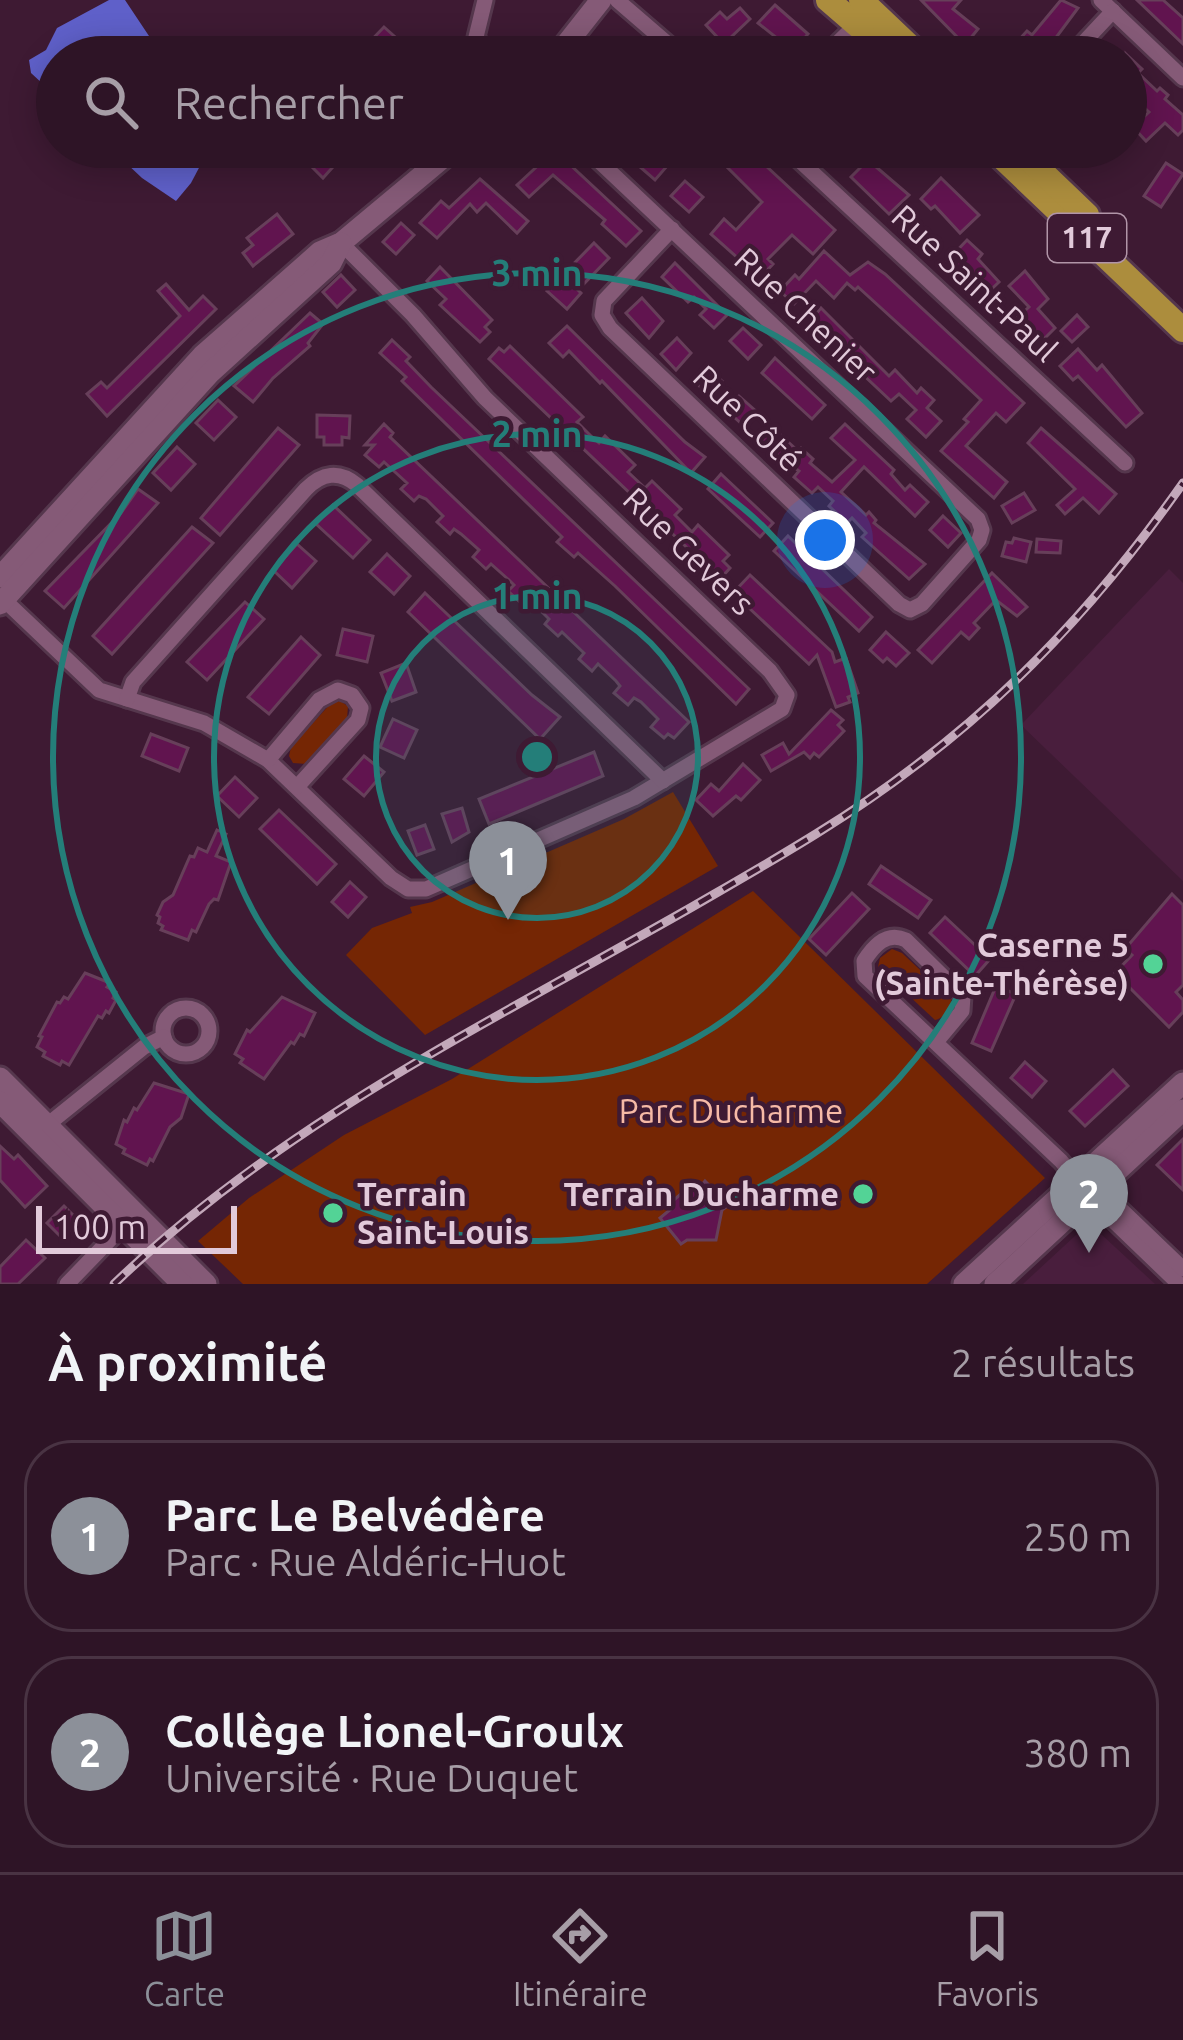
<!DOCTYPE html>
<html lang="fr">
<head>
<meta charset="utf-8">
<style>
	body { margin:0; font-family:Ubuntu,sans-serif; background:#361d2e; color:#f1f3f6 }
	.scale { position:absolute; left:36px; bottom:30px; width:201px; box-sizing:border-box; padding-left:12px; border:6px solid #e2cada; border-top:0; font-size:33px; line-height:42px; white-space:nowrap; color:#e2cada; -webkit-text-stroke:9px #3e1a33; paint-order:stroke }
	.you { position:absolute; left:825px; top:540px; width:42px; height:42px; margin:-30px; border:9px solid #fff; border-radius:50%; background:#1a73e8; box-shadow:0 0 0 18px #1a73e833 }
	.badge { display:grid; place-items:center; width:78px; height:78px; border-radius:50%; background:#8c9099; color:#fff; font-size:39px; font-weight:700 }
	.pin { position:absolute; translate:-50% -99px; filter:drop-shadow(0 3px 6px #0008) }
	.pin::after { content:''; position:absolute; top:63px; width:42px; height:36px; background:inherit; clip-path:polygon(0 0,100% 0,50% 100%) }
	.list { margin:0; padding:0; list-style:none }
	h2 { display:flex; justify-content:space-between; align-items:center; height:156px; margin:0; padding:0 48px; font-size:51px }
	h2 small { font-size:39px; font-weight:400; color:#a79ea7 }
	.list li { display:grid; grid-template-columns:78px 1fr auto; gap:36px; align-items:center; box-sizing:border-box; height:192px; margin:0 24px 24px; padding:0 24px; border:3px solid #493343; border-radius:48px }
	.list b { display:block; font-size:45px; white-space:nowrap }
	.list p { margin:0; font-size:39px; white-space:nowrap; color:#a79ea7 }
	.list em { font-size:39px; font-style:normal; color:#a79ea7 }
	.icon { flex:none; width:66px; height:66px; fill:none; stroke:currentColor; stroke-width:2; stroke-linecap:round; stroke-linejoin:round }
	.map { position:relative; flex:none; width:1183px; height:1284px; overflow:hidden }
	.search { position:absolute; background:#2e1426; box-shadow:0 6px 30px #0003; left:36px; right:36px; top:36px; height:132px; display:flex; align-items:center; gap:30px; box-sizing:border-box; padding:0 42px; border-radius:66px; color:#a79ea7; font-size:45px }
	.sheet { height:588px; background:#2e1426 }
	nav { display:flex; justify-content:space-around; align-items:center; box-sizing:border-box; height:168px; border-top:3px solid #493343; background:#2e1426; font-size:33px; color:#a79ea7 }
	nav a { display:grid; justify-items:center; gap:6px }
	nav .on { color:#8c9099 }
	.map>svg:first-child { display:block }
	.built { fill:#491e3d }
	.green { fill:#752604 }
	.water { fill:#5f60c9 }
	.building { fill:#61144f; stroke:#673f5a; stroke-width:3 }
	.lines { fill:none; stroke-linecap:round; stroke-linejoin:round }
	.street-casing { stroke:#55374d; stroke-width:21 }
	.secondary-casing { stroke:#55374d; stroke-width:27 }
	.primary-casing { stroke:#55374d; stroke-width:30 }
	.street { stroke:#855a77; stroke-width:15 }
	.secondary { stroke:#855a77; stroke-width:21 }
	.primary { stroke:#ac8d3d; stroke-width:24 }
	.rail-casing { stroke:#c3a8ba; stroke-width:9 }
	.rail { stroke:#3e1a33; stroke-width:4.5; stroke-dasharray:14; stroke-linecap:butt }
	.ring { fill:none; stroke:#247e79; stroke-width:6 }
	.poi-dot { fill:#53d396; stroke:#3e1a33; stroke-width:4.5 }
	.labels { text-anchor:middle; stroke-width:9; stroke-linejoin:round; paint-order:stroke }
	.shield { fill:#3e1a33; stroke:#b195a8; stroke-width:3 }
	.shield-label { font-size:30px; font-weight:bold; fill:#e2cada }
	.street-label { font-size:33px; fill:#e2cada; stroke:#3e1a33 }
	.poi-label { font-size:33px; font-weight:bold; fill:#e2cada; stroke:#3e1a33; text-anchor:end }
	.park-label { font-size:33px; fill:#f6baa6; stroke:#3e1a33 }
	.centre { fill:#247e79; stroke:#3e1a33; stroke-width:6 }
	.ring-label { font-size:36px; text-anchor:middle; font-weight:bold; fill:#247e79; stroke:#3e1a33; stroke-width:9; stroke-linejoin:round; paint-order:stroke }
</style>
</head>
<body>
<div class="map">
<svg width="1183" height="1284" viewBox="0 0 1183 1284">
	<rect width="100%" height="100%" fill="#3e1a33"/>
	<!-- built -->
	<g class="built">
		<path d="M 1169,569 L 1183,583 L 1183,881 L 1021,725 Z"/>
		<path d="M 1089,1223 L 1155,1284 L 1023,1284 Z"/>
	</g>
	<!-- green -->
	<g class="green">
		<path d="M 340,701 L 348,706 L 347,719 L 307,764 L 293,763 L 289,756 L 291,747 L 332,702 Z"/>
		<path d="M 673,792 L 718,866 L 425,1035 L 346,955 L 372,928 L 412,913 L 410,907 L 432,902 L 624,819 Z"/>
		<path d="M 753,891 L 1045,1178 L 927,1284 L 243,1284 L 198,1241 L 249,1198 L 344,1135 L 452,1079 Z"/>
		<path d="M 892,949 L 902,953 L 951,999 C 953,1008 944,1018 935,1020 L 878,967 L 880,958 Z"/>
	</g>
	<!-- water -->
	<g class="water">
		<path d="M 109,0 L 125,0 L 163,57 L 57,57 L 57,97 L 31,73 L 29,60 L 46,50 L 57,28 Z"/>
		<path d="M 109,147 L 210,147 L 191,183 L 176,201 L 142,178 Z"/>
	</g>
	<!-- building -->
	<g class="building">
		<path d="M 921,0 L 961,0 L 953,9 L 978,29 L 965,45 Z"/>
		<path d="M 1061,0 L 1078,8 L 1052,43 L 1037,57 L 1003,57 L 1027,31 L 1032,35 Z"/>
		<path d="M 1137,0 L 1163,0 L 1183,18 L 1183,44 Z"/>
		<path d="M 775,5 L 808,34 L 793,51 L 758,23 Z"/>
		<path d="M 740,8 L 750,19 L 727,41 L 745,57 L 715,57 L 708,51 L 719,39 L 706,25 L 720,12 L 727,19 Z"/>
		<path d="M 384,27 L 393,35 L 418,57 L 355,57 Z"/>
		<path d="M 621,38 L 642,57 L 604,57 Z"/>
		<path d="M 1126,54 L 1142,69 L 1138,73 L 1157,91 L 1160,88 L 1168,95 L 1165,99 L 1183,115 L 1183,130 L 1178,135 L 1165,123 L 1146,141 L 1133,127 L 1149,112 L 1126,91 Z"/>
		<path d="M 328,147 L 340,159 L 323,178 L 311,166 Z"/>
		<path d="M 527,147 L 551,147 L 641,231 L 626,246 L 602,224 L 605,220 L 553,175 L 529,197 L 517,185 L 545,159 Z"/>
		<path d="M 718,147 L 740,147 L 748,157 L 752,153 L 835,230 L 813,254 L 792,235 L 768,259 L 773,264 L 760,278 L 711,234 L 724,219 L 736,230 L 762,202 L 712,152 Z"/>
		<path d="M 816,147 L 839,147 L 844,152 L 834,165 Z"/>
		<path d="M 652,151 L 668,165 L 655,180 L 639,166 Z"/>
		<path d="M 868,160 L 909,195 L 889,214 L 851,177 Z"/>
		<path d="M 1166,163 L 1183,174 L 1161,207 L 1144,196 Z"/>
		<path d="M 941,178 L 979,215 L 960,233 L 935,206 L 931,209 L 921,199 Z"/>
		<path d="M 480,179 L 528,221 L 517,233 L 486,203 L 477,212 L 470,204 L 437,238 L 420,223 L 441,201 L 449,208 Z"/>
		<path d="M 685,181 L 703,197 L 689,212 L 671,196 Z"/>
		<path d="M 277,214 L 293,234 L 253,266 L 243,253 L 253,245 L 247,238 Z"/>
		<path d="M 401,223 L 414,235 L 396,254 L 383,242 Z"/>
		<path d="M 967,240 L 982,254 L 978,259 L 999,282 L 980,300 L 970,289 L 974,286 L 947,261 Z"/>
		<path d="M 594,243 L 609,258 L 578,290 L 581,293 L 567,309 L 547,291 Z"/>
		<path d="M 824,251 L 850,275 L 868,262 L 885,274 L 1024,403 L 1006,422 L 996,413 L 966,446 L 1007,482 L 994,498 L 941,451 L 968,422 L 964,419 L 981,400 L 949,370 L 858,287 L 855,290 L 847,283 L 834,298 L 816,281 L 794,304 L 780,291 L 795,275 L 799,279 Z"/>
		<path d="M 675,263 L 727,315 L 714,328 L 700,315 L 706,309 L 694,297 L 688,302 L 662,277 Z"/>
		<path d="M 440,267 L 492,320 L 485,327 L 490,332 L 480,342 L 440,305 L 446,299 L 427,281 Z"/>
		<path d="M 1025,271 L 1048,299 L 1038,309 L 1055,328 L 1042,341 L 1018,317 L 1029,307 L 1009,286 Z"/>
		<path d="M 341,275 L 355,290 L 337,307 L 323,292 Z"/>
		<path d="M 166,284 L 189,310 L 203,296 L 216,309 L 107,416 L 87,394 L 101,382 L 107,388 L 180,316 L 158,291 Z"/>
		<path d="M 642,298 L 663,321 L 649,338 L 626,313 Z"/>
		<path d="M 821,308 L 889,376 L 895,370 L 917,393 L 921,388 L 934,400 L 927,408 L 941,421 L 926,437 L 907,419 L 916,410 L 899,394 L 891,401 L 808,323 Z"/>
		<path d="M 310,313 L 323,324 L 308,343 L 310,346 L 273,378 L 253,402 L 234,386 Z"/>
		<path d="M 1077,315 L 1088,327 L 1072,342 L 1061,331 Z"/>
		<path d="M 567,326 L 685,442 L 705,457 L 691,473 L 602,381 L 600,383 L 569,351 L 563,357 L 549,343 Z"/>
		<path d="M 743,328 L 761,345 L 748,359 L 730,341 Z"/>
		<path d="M 677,338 L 691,353 L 676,370 L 661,354 Z"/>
		<path d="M 392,340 L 410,357 L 406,361 L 431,387 L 749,689 L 736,704 L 615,586 L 578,553 L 574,557 L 557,542 L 562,537 L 402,381 L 406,377 L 380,353 Z"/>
		<path d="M 510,346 L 583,417 L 577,422 L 593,438 L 599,443 L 605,436 L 635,465 L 628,472 L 645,488 L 652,481 L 681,509 L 675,515 L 692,532 L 698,525 L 729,555 L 723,561 L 730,568 L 720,579 L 489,359 L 499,348 L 504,352 Z"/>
		<path d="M 1078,349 L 1097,370 L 1102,365 L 1142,413 L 1126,427 L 1078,376 L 1073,380 L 1060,366 Z"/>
		<path d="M 775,358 L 825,405 L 812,419 L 762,373 Z"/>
		<path d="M 706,366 L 722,381 L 709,395 L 693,380 Z"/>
		<path d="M 739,396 L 757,412 L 744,426 L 726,410 Z"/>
		<path d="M 218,400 L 236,417 L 214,440 L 196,423 Z"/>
		<path d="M 317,415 L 350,416 L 349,438 L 342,437 L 342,445 L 324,445 L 324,437 L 317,437 Z"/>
		<path d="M 384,424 L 393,433 L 390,437 L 689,722 L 674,738 L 668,734 L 664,738 L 651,727 L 658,719 L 641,702 L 634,698 L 628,705 L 614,693 L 620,686 L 616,681 L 598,664 L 592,671 L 579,659 L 584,653 L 562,632 L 558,636 L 545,624 L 549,619 L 527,597 L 521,603 L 508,591 L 514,585 L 509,580 L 491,564 L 486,569 L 473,557 L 479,550 L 461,534 L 454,529 L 450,534 L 437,522 L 443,516 L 426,499 L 419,496 L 414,501 L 401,489 L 407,483 L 384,462 L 379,467 L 365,455 L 374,445 L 365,445 Z"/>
		<path d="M 845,424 L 894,470 L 891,474 L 905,490 L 910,485 L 928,502 L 915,516 L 864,467 L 841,492 L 866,515 L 869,512 L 876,520 L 874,523 L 925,564 L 909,579 L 862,537 L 866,533 L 852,518 L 847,523 L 829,506 L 833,501 L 818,487 L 812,493 L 794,477 L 799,471 L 760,442 L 773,428 L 798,451 L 801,448 L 813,459 L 810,463 L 832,482 L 855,460 L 831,438 Z"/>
		<path d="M 278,428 L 299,445 L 220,535 L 201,518 Z"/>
		<path d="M 1041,428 L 1116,494 L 1099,513 L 1083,498 L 1065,514 L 1057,505 L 1075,489 L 1028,443 Z"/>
		<path d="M 177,447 L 195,464 L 171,490 L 153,473 Z"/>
		<path d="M 721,474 L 773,523 L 760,537 L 708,489 Z"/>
		<path d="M 138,489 L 158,503 L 64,608 L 45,591 L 121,513 Z"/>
		<path d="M 1024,493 L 1035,510 L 1012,523 L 1002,506 Z"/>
		<path d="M 333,505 L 370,540 L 353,558 L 316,524 Z"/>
		<path d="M 943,516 L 961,533 L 948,547 L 930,530 Z"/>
		<path d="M 192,527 L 213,543 L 112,654 L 93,636 Z"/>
		<path d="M 788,536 L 872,617 L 859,631 L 774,551 Z"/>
		<path d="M 1014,538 L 1031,542 L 1026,562 L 1002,556 L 1006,542 L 1012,543 Z"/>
		<path d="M 1037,539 L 1061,541 L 1060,553 L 1036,552 Z"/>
		<path d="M 297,544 L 316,561 L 292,588 L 273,570 Z"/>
		<path d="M 387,554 L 410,576 L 394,594 L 370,572 Z"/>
		<path d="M 992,573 L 1027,607 L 1017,616 L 996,600 L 974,623 L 979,628 L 969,639 L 961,632 L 932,663 L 918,650 Z"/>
		<path d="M 750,575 L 832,652 L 835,662 L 846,658 L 858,693 L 848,697 L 850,702 L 836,707 L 817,655 L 809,664 L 733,593 Z"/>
		<path d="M 425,593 L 532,695 L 560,717 L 540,739 L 408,612 Z"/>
		<path d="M 245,602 L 264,619 L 207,680 L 187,662 Z"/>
		<path d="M 343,629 L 373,636 L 367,662 L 337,655 Z"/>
		<path d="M 886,632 L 909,653 L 896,666 L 887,658 L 883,662 L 870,650 Z"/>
		<path d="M 301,637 L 320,655 L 269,714 L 248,697 Z"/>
		<path d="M 406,663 L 416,692 L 392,701 L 381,673 Z"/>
		<path d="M 831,710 L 843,720 L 838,725 L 844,731 L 819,757 L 814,753 L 810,758 L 804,752 L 771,771 L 762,755 L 783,743 L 789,754 Z"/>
		<path d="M 393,719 L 417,730 L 404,758 L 380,747 Z"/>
		<path d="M 151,734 L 188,748 L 179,771 L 142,756 Z"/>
		<path d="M 594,752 L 603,776 L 489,824 L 479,799 Z"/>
		<path d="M 364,756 L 384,772 L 364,796 L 344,779 Z"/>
		<path d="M 743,764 L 760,780 L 741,800 L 736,796 L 713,816 L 696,800 L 711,784 L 719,791 Z"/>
		<path d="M 235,777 L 257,798 L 239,817 L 217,796 Z"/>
		<path d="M 462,808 L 469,832 L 452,842 L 442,814 Z"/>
		<path d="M 279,810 L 336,864 L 317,884 L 260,829 Z"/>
		<path d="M 425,825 L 434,849 L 417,855 L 408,831 Z"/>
		<path d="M 217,830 L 226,834 L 216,856 L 231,862 L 218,900 L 214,899 L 209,904 L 196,932 L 192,930 L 188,940 L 161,930 L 163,926 L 158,923 L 160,917 L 157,915 L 163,902 L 173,895 L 190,856 L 194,857 L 198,848 L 207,852 Z"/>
		<path d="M 881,866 L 931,900 L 918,918 L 869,884 Z"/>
		<path d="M 350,882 L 366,897 L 348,917 L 332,902 Z"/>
		<path d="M 852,893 L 869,909 L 826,955 L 809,939 Z"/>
		<path d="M 1172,894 L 1183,905 L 1183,985 L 1176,992 L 1183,1000 L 1183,1012 L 1169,1027 L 1115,973 L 1132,955 L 1125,949 Z"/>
		<path d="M 945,917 L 990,959 L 975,976 L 930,933 Z"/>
		<path d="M 85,973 L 110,983 L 107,987 L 116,992 L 113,998 L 116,1000 L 109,1013 L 106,1011 L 102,1018 L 98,1016 L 69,1065 L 62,1061 L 60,1065 L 43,1056 L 45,1052 L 37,1047 L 42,1037 L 39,1036 L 57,1002 L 60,1003 L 64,997 L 68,999 Z"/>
		<path d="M 996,986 L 1016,994 L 991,1051 L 972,1043 Z"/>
		<path d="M 282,997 L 315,1013 L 304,1036 L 300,1034 L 294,1044 L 291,1042 L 264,1079 L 240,1063 L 243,1059 L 235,1054 L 247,1030 L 250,1032 Z"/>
		<path d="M 1025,1062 L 1046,1081 L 1032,1097 L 1011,1078 Z"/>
		<path d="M 1113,1070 L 1128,1086 L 1085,1126 L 1070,1111 Z"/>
		<path d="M 154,1083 L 189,1094 L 181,1118 L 170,1127 L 153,1161 L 150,1159 L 147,1165 L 123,1153 L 125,1149 L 116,1144 L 124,1120 L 127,1122 L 134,1108 L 137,1110 Z"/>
		<path d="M 1183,1139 L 1183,1190 L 1157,1165 Z"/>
		<path d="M 0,1146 L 14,1159 L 18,1155 L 47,1186 L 25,1207 L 0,1180 Z"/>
		<path d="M 705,1181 L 729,1205 L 722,1210 L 716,1240 L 687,1240 L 681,1244 L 660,1218 L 671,1209 L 668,1205 L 690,1186 L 696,1192 Z"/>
		<path d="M 64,1206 L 79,1221 L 62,1238 L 47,1223 Z"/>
		<path d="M 26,1240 L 45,1258 L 18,1284 L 0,1284 L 0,1267 Z"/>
	</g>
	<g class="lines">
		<defs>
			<g id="street">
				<path d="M 485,0 L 476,37 L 489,57"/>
				<path d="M 617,0 L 683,57"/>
				<path d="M 1101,0 L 1183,78"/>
				<path d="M 823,57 L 856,25"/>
				<path d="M 1070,57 L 1113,11"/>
				<path d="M 584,147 L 978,519 L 982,530 L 979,540 L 922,604 L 910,610 L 899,604 L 610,328 L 602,315 L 604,301 L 672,229"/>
				<path d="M 785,147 L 1125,463"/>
				<path d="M 0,596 L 99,690 L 204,723 L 268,760 L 391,878 L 408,889 L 426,889 L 634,798 L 782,709 L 787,695 L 770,671 L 485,398 L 413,315 L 341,243"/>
				<path d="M 127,699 L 133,682 L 306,489 C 322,473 339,470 357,485 L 663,781"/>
				<path d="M 268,760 L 319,700 L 338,690 L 352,695 L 361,708 L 358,720 L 297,787"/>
				<circle cx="186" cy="1031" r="23"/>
				<path d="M 937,1041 L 962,1011 L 963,996 L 906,940 C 887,931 874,945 864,961 L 865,976 L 1061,1161 L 1099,1207 L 1179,1284"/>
				<path d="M 41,1130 L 144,1047 L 164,1037"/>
				<path d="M 1091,1186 L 1110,1199 L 1183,1269"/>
				<path d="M 67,1284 L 127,1222"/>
			</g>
			<g id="secondary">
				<path d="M 556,57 L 601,0"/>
				<path d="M 0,577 L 202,356 L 320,252 L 341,243 L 456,147"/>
				<path d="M 0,604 L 210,373 L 331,263 L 341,243"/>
				<path d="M 0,1078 L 206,1284"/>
				<path d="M 0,1102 L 182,1284"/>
				<path d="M 964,1284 L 1183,1083"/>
				<path d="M 995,1284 L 1183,1110"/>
			</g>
			<g id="primary">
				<path d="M 828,0 L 894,57"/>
				<path d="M 861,0 L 921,57"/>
				<path d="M 991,147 L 1183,330"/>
				<path d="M 1016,147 L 1087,215"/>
			</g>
		</defs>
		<!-- street casing -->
		<use href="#street" class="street-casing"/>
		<!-- secondary casing -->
		<use href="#secondary" class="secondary-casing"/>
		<!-- primary casing -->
		<use href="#primary" class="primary-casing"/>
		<!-- street -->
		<use href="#street" class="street"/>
		<!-- secondary -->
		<use href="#secondary" class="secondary"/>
		<!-- primary -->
		<use href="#primary" class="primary"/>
		<defs>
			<path id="rail" d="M 114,1284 C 281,1123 492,1021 692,907 C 768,863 845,820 915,766 C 1021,687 1107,591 1183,483"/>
		</defs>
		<!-- rail casing -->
		<use href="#rail" class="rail-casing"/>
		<!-- rail -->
		<use href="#rail" class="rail"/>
	</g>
	<!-- distance rings -->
	<circle cx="537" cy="757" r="161" fill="#247e79" fill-opacity=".12"/>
	<g class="ring">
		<circle cx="537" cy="757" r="161"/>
		<circle cx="537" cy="757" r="323"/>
		<circle cx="537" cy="757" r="484"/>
	</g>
	<!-- markers -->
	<g class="poi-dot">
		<circle cx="1153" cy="964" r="12"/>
		<circle cx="863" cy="1194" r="12"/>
		<circle cx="333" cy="1213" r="12"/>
	</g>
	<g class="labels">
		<!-- shield labels -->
		<rect class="shield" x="1048" y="214" width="78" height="48" rx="9"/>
		<g class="shield-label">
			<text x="1087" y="248">117</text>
		</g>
		<!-- street labels -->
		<g class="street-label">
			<text transform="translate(975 283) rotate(43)" y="12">Rue Saint-Paul</text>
			<text transform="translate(806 315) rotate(43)" y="12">Rue Chenier</text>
			<text transform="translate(748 418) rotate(44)" y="12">Rue Côté</text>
			<text transform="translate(689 551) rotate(44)" y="12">Rue Gevers</text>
		</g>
		<!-- poi labels -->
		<g class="poi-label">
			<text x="1129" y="957">Caserne 5<tspan x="1129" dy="38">(Sainte-Thérèse)</tspan></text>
			<text x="357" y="1206" text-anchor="start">Terrain<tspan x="357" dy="38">Saint-Louis</tspan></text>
			<text x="839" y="1206">Terrain Ducharme</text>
		</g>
		<!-- park labels -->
		<g class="park-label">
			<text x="731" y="1123">Parc Ducharme</text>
		</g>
	</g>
	<circle cx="537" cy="757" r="18" class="centre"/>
	<g class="ring-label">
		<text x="537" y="286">3 min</text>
		<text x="537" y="447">2 min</text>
		<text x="537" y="609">1 min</text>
	</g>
</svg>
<div class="scale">100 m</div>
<div class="you"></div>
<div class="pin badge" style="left:508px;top:920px">1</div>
<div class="pin badge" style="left:1089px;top:1253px">2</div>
<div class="search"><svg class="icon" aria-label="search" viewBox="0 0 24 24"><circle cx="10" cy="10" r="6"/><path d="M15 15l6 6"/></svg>Rechercher</div>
</div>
<section class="sheet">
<h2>À proximité<small>2 résultats</small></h2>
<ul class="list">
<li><span class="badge">1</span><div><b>Parc Le Belvédère</b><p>Parc · Rue Aldéric-Huot</p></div><em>250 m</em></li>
<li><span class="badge">2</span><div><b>Collège Lionel-Groulx</b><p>Université · Rue Duquet</p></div><em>380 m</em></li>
</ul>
</section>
<nav>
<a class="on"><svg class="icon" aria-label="map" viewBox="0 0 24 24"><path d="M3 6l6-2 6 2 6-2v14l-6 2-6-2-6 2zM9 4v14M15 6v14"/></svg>Carte</a>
<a><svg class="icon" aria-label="directions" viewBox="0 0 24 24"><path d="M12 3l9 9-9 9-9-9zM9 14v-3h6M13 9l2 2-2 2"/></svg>Itinéraire</a>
<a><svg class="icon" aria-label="saved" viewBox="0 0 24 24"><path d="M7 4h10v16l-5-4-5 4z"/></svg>Favoris</a>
</nav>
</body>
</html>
